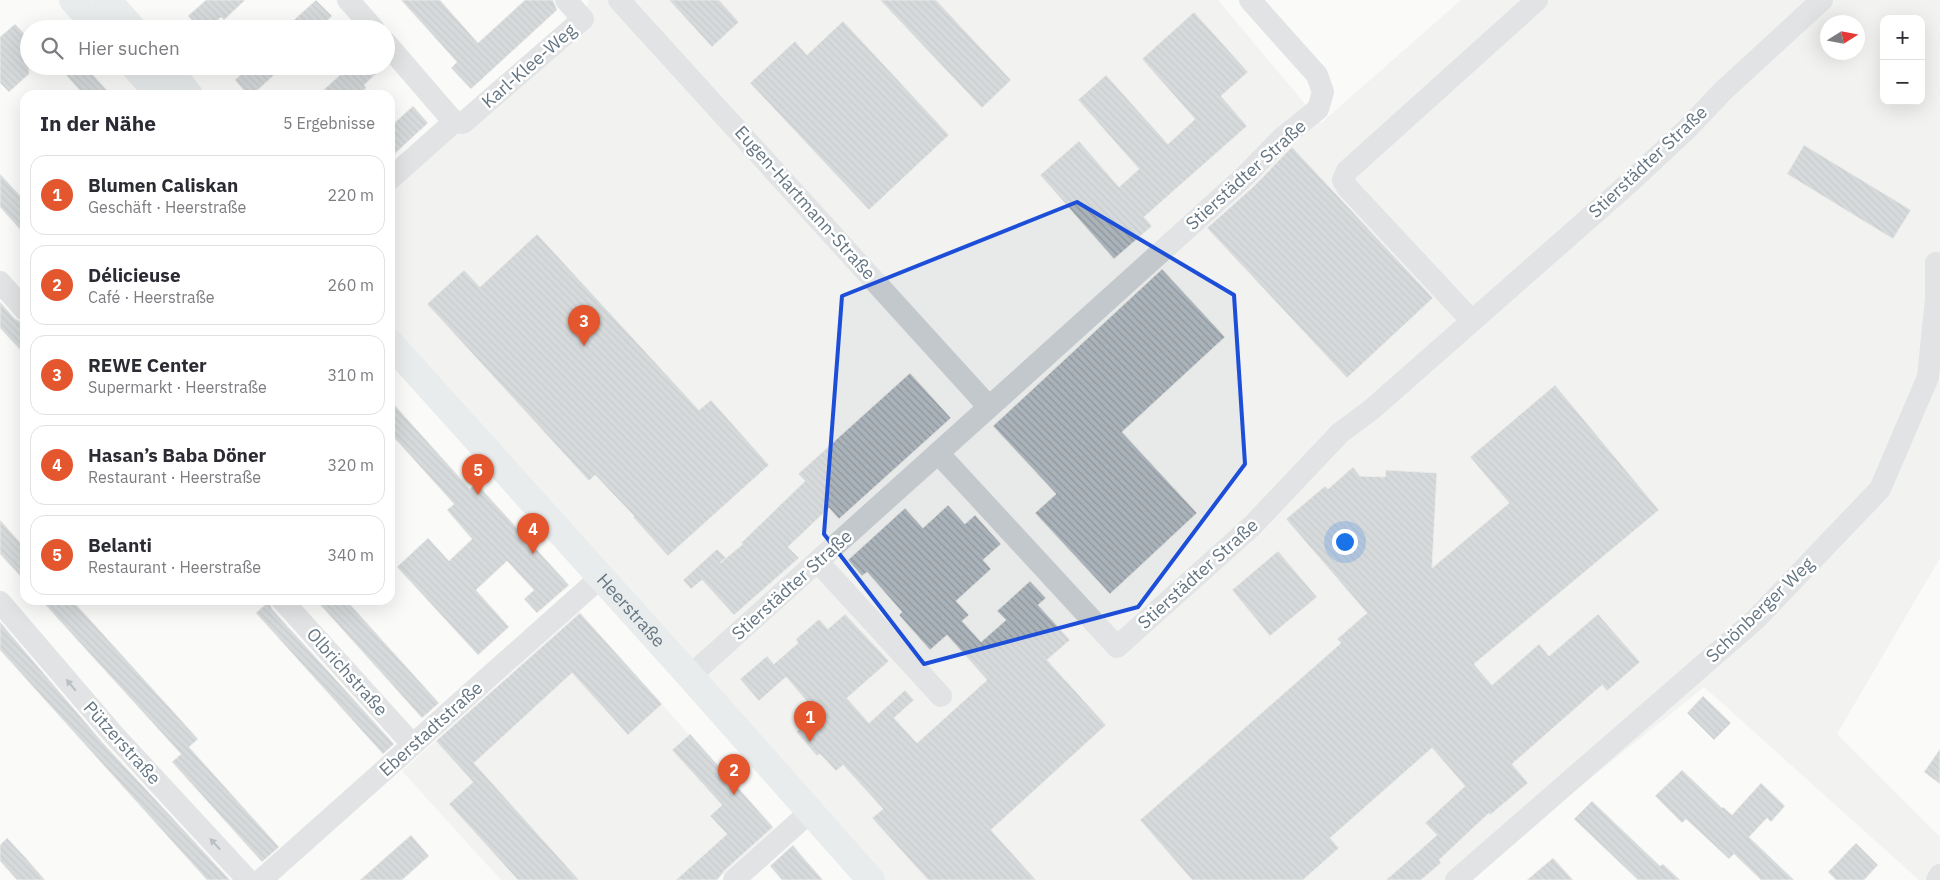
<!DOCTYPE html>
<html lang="de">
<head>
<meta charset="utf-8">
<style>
	body { margin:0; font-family:"IBM Plex Sans",sans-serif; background:#f7f7f7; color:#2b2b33 }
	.controls { position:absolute; right:15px; top:15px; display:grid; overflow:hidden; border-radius:10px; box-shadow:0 5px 20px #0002 }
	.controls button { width:45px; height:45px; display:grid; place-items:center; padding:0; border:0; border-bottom:1px solid #e1e1e2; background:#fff; color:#2b2b33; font:25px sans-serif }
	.compass { position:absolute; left:1820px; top:15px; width:45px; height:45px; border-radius:50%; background:#fff; box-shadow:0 5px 20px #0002; rotate:79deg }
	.you { position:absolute; left:1344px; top:541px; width:18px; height:18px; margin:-12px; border:4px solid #fff; border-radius:50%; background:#1a73e8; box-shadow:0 0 0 8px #1a73e833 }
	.badge { display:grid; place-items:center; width:32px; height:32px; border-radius:50%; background:#e4572e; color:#fff; font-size:16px; font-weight:700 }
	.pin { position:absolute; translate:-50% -41px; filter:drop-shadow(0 1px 2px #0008) }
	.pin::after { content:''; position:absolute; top:26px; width:18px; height:15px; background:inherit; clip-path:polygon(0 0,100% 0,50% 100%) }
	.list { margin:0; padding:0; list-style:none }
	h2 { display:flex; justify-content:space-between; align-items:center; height:65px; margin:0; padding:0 20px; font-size:21px }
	h2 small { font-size:16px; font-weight:400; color:#7c7c81 }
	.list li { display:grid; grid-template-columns:32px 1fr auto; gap:15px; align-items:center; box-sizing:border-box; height:80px; margin:0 10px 10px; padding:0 10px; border:1px solid #e1e1e2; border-radius:15px }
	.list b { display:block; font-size:19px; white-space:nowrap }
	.list p { margin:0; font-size:16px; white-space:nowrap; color:#7c7c81 }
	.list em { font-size:16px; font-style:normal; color:#7c7c81 }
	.icon { flex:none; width:28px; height:28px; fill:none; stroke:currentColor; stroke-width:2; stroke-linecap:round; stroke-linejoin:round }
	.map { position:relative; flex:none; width:1940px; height:880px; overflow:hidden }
	.search { position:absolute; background:#fff; box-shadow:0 5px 20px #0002; left:20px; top:20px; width:375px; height:55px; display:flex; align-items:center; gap:12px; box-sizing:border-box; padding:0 18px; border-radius:28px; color:#7c7c81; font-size:19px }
	.panel { position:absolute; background:#fff; box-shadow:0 5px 20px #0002; left:20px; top:90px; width:375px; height:515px; border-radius:15px }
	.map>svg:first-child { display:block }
	.built { fill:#e8e9e9; fill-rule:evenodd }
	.building { fill:url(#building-back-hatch); stroke:#dcdcda }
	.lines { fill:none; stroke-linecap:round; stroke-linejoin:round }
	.minor { stroke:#c3c8cc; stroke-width:22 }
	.major { stroke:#d6dbdf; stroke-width:28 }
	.oneway { fill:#6a7a87 }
	.marked { fill:none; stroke:#1d4ed8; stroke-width:4; stroke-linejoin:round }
	.labels { text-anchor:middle; stroke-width:5; stroke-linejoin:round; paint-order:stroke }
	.street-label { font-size:18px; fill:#657683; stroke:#fff }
</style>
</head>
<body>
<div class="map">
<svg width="1940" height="880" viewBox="0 0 1940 880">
	<defs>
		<pattern id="building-back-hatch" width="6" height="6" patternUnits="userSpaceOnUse" patternTransform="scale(1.25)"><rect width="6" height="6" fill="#aab3b9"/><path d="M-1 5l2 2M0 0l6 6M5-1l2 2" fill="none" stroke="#8e969c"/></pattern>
	</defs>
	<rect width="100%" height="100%" fill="#fafaf8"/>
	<!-- built -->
	<g class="built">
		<path d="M 589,0 L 1218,0 L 1321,123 L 1461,0 L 1940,0 L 1940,558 L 1837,734 L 1940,837 L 1940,870 L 1933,880 L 1919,880 L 1704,687 L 1464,880 L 867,880 L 390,347 L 390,181 L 586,9 ZM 1884,19 L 1921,19 L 1921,101 L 1884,101 ZM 1828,22 L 1858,22 L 1858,52 L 1828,52 Z"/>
		<path d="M 579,612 L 774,829 L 717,880 L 501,880 L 402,771 Z"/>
	</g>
	<!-- building -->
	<g class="building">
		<path d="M 206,0 L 245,0 L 224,20 L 221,17 L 208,29 L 200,29 L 188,16 Z"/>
		<path d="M 316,0 L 332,16 L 318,29 L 284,29 Z"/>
		<path d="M 401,0 L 440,0 L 478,43 L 525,0 L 553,0 L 557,10 L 471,89 L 451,68 L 457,62 Z"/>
		<path d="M 669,0 L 719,0 L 739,22 L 712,47 Z"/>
		<path d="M 880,0 L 936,0 L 1011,80 L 982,108 Z"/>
		<path d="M 1194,12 L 1248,72 L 1221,96 L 1247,126 L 1144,217 L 1152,226 L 1114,259 L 1040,175 L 1079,141 L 1119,187 L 1139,169 L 1078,100 L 1106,75 L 1168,144 L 1195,119 L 1142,59 Z"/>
		<path d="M 843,21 L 949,135 L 869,210 L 750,83 L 795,41 L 807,55 Z"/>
		<path d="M 15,24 L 29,39 L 29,74 L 9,92 L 0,83 L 0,37 Z"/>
		<path d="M 58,66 L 85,66 L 111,95 L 84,95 Z"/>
		<path d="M 250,66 L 284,66 L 252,95 L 248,95 L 235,80 Z"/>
		<path d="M 350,66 L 384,66 L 364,85 L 366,88 L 358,95 L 318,95 Z"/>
		<path d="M 413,106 L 428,123 L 390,158 L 390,127 Z"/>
		<path d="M 1804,145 L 1911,210 L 1893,239 L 1787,174 Z"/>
		<path d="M 1292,147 L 1433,298 L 1347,378 L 1207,228 L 1253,187 Z"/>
		<path d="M 0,174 L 25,201 L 25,235 L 0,207 Z"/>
		<path d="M 537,234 L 699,410 L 711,400 L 769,465 L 668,556 L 633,517 L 634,516 L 595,475 L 589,481 L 427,304 L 464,270 L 480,287 Z"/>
		<path d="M 1162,269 L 1225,337 L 1122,432 L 1197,513 L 1110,594 L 1035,513 L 1056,494 L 993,426 Z"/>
		<path d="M 0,302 L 15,319 L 25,324 L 25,355 L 0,328 Z"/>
		<path d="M 910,373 L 951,418 L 839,519 L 829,508 L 788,547 L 799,558 L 734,615 L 702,580 L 691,589 L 683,580 L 717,549 L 726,558 L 720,563 L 743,544 L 741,543 L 805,481 L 798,474 Z"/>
		<path d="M 1555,385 L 1659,510 L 1474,664 L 1492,685 L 1539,644 L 1549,656 L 1598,614 L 1640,662 L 1607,691 L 1602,685 L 1512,764 L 1528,783 L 1490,815 L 1489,813 L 1439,860 L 1441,863 L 1421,880 L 1386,880 L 1437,835 L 1425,823 L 1465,786 L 1432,748 L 1330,838 L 1339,848 L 1303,880 L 1192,880 L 1140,820 L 1341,643 L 1337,639 L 1367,613 L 1286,519 L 1325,486 L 1328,489 L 1353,467 L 1360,476 L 1385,477 L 1386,470 L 1437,473 L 1432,568 L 1509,503 L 1470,457 Z"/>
		<path d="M 390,400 L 470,489 L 476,483 L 569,585 L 537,613 L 524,599 L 534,590 L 507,561 L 476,590 L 509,627 L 478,655 L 397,567 L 428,538 L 449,561 L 472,539 L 447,510 L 454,504 L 390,433 Z"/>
		<path d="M 948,505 L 965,524 L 975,515 L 1001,544 L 983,560 L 991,569 L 956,601 L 969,615 L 962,621 L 981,642 L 1006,620 L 997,611 L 1030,581 L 1046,598 L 1038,605 L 1070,640 L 1047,660 L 1106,725 L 991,830 L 1036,880 L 928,880 L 872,818 L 883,809 L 843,765 L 836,771 L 820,754 L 817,756 L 796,732 L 817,713 L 786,677 L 759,701 L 740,679 L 767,656 L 774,664 L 798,643 L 796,639 L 819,619 L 828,629 L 845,614 L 889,661 L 847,698 L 869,723 L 905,690 L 914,700 L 894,718 L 917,743 L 987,680 L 947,635 L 930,650 L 899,615 L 902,612 L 867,572 L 862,576 L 848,560 L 905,508 L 923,528 Z"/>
		<path d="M 0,520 L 25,548 L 25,581 L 0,554 Z"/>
		<path d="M 1278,551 L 1317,597 L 1270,636 L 1232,590 Z"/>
		<path d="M 41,600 L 72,600 L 198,739 L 189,747 L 279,847 L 262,862 L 172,762 L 181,754 Z"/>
		<path d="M 316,600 L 346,600 L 439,703 L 422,718 Z"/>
		<path d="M 269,601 L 272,609 L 394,744 L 383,754 L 256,613 Z"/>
		<path d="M 580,613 L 662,704 L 628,735 L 572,673 L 474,763 L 579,880 L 518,880 L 449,804 L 473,782 L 436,741 Z"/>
		<path d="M 0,622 L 103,743 L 230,880 L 207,880 L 0,650 Z"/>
		<path d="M 1703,696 L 1731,723 L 1714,740 L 1687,713 Z"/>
		<path d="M 690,734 L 773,827 L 725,870 L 717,880 L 676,880 L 727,834 L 710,816 L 722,805 L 672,750 Z"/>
		<path d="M 1940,749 L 1940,784 L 1924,772 Z"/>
		<path d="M 1682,770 L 1722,808 L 1723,807 L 1732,815 L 1761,783 L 1785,806 L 1771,822 L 1767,818 L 1749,837 L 1794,880 L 1761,880 L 1734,854 L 1729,859 L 1686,819 L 1682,823 L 1655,796 Z"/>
		<path d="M 1592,801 L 1660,866 L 1663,864 L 1680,880 L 1638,880 L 1574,819 Z"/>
		<path d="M 411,835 L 429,856 L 402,880 L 360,880 Z"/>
		<path d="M 7,838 L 25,857 L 45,880 L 17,880 L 0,861 L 0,845 Z"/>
		<path d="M 1856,843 L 1878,865 L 1864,880 L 1836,880 L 1828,872 Z"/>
		<path d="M 793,845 L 800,854 L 823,880 L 782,880 L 770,866 Z"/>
		<path d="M 1553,858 L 1573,880 L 1527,880 Z"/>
	</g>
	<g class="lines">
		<!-- minor -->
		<g class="minor">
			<path d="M 348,0 L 374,29"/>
			<path d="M 619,0 L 989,407"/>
			<path d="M 386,43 L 454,122 L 390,179"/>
			<path d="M 454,122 L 463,123 L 583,19 L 566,0"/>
			<path d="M 0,282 L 25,310"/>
			<path d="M 1472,321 L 1347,187 L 1343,180 L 1347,171 L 1537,0"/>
			<path d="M 938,453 L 1117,647 L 1252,526 L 1340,433 L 1371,410 L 1629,183 L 1687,129 L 1724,90 L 1822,0"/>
			<path d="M 818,562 L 941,696"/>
			<path d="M 282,600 L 412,744"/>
			<path d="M 0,602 L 113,734 L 248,880"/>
			<path d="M 690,676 L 1017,382 L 1244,177 L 1281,139 L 1318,109 L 1323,92 L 1317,75 L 1250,0"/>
			<path d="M 261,880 L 601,577"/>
			<path d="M 734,880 L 811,811"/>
			<path d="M 1456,880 L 1756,619 L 1880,489 L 1928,377 L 1936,298 L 1936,263"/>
			<path d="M 1937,880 L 1940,875"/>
		</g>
		<!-- major -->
		<g class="major">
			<path d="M 73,0 L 99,29"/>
			<path d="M 107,0 L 133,29"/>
			<path d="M 134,66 L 160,95"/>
			<path d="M 166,66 L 189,95"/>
			<path id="s1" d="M 390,343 L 690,676 L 871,880"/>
		</g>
	</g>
	<!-- one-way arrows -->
	<defs><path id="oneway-solid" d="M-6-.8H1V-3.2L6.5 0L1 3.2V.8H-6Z" transform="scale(1.25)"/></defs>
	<g class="oneway">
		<use href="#oneway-solid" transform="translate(71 685) rotate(-130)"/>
		<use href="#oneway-solid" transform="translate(215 844) rotate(-133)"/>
	</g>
	<!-- marked area -->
	<path d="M0 0H1940V880H0ZM 1077,202 L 1234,295 L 1245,464 L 1138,607 L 924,664 L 824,534 L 842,296 Z" fill="#fafaf8" fill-opacity=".55" fill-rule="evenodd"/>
	<path class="marked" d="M 1077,202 L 1234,295 L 1245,464 L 1138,607 L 924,664 L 824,534 L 842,296 Z"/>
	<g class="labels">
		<!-- street labels -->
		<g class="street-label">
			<text transform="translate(529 66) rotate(-41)" y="6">Karl-Klee-Weg</text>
			<text transform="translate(1648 162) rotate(-43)" y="6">Stierstädter Straße</text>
			<text transform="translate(1246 175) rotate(-42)" y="6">Stierstädter Straße</text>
			<text transform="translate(805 203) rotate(48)" y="6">Eugen-Hartmann-Straße</text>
			<text transform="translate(1198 574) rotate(-42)" y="6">Stierstädter Straße</text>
			<text transform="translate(792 585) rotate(-42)" y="6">Stierstädter Straße</text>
			<text transform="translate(1760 610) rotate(-44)" y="6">Schönberger Weg</text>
			<text dy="6" stroke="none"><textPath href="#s1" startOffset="360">Heerstraße</textPath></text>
			<text transform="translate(347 672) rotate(48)" y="6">Olbrichstraße</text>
			<text transform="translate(431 729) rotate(-42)" y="6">Eberstadtstraße</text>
			<text transform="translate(122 743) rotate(48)" y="6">Pützerstraße</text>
		</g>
	</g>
</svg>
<div class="controls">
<button>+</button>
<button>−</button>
</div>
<svg class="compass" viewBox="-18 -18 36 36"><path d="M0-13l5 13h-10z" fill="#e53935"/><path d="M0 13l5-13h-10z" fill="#7c7c81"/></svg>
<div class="you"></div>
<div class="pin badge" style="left:810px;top:742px">1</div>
<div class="pin badge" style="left:734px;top:795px">2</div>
<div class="pin badge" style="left:584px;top:346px">3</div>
<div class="pin badge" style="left:533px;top:554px">4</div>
<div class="pin badge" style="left:478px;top:495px">5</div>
<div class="search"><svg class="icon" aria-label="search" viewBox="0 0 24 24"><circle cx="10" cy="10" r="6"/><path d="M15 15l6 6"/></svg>Hier suchen</div>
<section class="panel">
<h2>In der Nähe<small>5 Ergebnisse</small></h2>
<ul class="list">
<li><span class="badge">1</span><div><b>Blumen Caliskan</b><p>Geschäft · Heerstraße</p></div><em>220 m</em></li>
<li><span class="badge">2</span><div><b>Délicieuse</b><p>Café · Heerstraße</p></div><em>260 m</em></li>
<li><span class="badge">3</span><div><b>REWE Center</b><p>Supermarkt · Heerstraße</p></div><em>310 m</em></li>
<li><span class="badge">4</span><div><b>Hasan’s Baba Döner</b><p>Restaurant · Heerstraße</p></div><em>320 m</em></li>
<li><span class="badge">5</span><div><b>Belanti</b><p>Restaurant · Heerstraße</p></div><em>340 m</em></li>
</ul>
</section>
</div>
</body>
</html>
